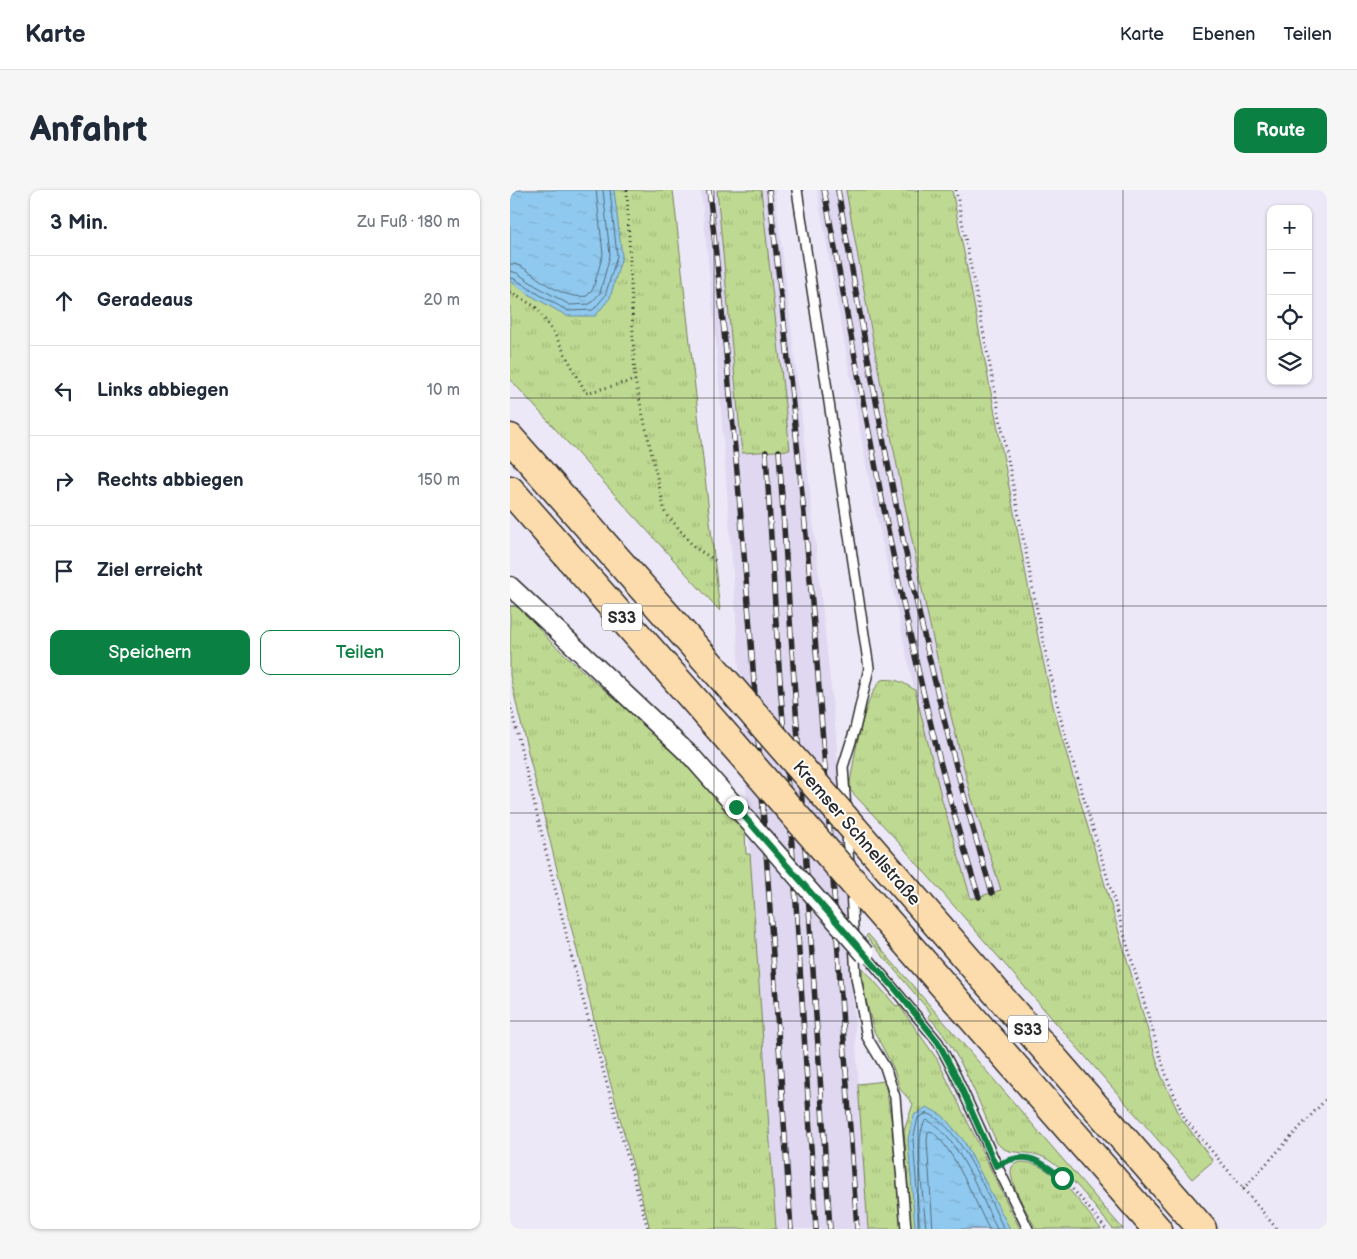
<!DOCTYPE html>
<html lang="de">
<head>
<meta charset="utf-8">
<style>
	body { margin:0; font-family:"Balsamiq Sans",sans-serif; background:#f6f6f7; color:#1f2937 }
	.controls { position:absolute; right:15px; top:15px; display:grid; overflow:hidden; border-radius:10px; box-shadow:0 1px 4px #0004 }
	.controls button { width:45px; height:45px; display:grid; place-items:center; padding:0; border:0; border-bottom:1px solid #e0e1e3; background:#fff; color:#1f2937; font:25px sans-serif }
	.stop { position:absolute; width:15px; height:15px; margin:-11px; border:4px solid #0b8043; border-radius:50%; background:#fff }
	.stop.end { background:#0b8043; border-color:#fff; box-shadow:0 1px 5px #0008 }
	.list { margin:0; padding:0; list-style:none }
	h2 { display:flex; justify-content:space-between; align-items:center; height:65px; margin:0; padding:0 20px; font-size:21px }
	h2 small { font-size:16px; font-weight:400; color:#747a83 }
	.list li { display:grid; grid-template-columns:32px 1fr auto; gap:15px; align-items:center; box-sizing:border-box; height:90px; padding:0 20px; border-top:1px solid #e0e1e3 }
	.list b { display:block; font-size:19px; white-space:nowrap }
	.list em { font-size:16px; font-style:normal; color:#747a83 }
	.actions { display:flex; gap:10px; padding:15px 20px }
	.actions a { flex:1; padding:11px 0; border:1px solid #0b8043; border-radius:10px; text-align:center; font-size:18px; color:#0b8043 }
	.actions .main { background:#0b8043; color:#fff }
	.icon { flex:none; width:28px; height:28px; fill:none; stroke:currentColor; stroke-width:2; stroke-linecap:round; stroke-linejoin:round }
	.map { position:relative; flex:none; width:817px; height:1039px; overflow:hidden; border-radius:10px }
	header { display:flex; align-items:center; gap:30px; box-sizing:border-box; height:70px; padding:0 25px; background:#fff; border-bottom:1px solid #e0e1e3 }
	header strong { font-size:24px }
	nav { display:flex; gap:28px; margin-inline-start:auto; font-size:18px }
	.intro { display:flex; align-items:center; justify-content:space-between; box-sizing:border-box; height:120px; padding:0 30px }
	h1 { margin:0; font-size:35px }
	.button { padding:12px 22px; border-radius:10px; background:#0b8043; color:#fff; font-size:18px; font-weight:700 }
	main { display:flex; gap:30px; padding:0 30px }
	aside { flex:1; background:#fff; border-radius:10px; box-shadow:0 1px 4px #0004 }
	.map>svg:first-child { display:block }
	.built { fill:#e0d8f1 }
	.grass { fill:url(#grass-tufts); stroke:#74825e }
	.water { fill:url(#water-ripples); stroke:#688aa1 }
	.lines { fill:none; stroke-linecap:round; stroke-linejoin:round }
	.shore { stroke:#536a79; stroke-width:1 }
	.service-casing { stroke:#2b2b2b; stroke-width:12 }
	.minor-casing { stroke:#2b2b2b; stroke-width:21 }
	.motorway-casing { stroke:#2b2b2b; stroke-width:31 }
	.path { stroke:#2b2b2b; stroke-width:3; stroke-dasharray:1 4; stroke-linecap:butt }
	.service { stroke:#fff; stroke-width:9 }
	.minor { stroke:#fff; stroke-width:18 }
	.motorway { stroke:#fcdcac; stroke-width:28 }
	.rail-casing { stroke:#2b2b2b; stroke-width:5.5 }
	.rail { stroke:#fff; stroke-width:4; stroke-dasharray:11; stroke-linecap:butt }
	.minor-bridge-casing { stroke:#2b2b2b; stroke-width:21; stroke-linecap:butt }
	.motorway-bridge-casing { stroke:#2b2b2b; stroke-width:31; stroke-linecap:butt }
	.minor-bridge { stroke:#fff; stroke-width:18 }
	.motorway-bridge { stroke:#fcdcac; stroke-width:28 }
	.route { stroke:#0b8043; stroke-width:6 }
	.grid { fill:none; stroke:#2b2b2b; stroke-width:1; stroke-opacity:0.55 }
	.labels { text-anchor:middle; stroke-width:4; stroke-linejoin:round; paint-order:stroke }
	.shield { fill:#fff; stroke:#6b6b6b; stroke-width:1 }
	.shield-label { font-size:16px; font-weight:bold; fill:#2b2b2b }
	.street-label { font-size:18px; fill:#2b2b2b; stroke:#fff }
</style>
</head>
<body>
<header>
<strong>Karte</strong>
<nav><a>Karte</a><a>Ebenen</a><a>Teilen</a></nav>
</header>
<div class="intro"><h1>Anfahrt</h1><a class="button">Route</a></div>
<main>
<aside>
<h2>3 Min.<small>Zu Fuß · 180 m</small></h2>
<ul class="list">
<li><svg class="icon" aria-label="ahead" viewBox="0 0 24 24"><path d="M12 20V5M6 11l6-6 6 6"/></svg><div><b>Geradeaus</b></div><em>20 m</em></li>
<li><svg class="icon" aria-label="left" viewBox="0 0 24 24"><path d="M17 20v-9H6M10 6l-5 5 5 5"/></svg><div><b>Links abbiegen</b></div><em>10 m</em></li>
<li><svg class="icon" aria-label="right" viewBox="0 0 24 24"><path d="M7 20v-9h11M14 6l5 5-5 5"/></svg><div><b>Rechts abbiegen</b></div><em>150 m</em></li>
<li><svg class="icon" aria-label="arrive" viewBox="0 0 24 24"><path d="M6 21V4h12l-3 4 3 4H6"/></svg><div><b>Ziel erreicht</b></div></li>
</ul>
<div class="actions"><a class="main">Speichern</a><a>Teilen</a></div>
</aside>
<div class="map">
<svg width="817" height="1039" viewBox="0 0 817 1039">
	<defs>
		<pattern id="grass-tufts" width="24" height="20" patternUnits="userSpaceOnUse" patternTransform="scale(1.25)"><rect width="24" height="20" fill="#bed991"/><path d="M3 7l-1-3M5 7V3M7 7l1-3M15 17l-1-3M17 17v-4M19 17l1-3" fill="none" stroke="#a3ba7d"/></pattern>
		<pattern id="water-ripples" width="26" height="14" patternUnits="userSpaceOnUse" patternTransform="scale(1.25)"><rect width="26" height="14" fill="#90c9ef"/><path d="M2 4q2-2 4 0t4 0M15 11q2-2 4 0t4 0" fill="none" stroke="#7cadcd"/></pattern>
	</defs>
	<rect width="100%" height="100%" fill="#ede8f7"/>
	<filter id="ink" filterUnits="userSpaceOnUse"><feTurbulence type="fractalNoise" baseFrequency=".02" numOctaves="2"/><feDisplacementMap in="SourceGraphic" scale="10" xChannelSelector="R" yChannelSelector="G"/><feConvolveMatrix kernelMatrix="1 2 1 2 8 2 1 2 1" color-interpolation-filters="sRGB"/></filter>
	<g filter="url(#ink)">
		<!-- built -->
		<g class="built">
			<path d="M 191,0 L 265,0 L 295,256 L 326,545 L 358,1039 L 266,1039 L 240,664 L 225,412 L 206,152 Z"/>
			<path d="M 307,0 L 336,0 L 373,206 L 411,395 L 433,494 L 461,606 L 491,700 L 461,709 L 432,610 L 402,490 L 372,351 L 358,285 Z"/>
		</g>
		<!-- grass -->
		<g class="grass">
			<path d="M 0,0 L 163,0 L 210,421 L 0,189 Z"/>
			<path d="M 207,0 L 251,0 L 280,260 L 232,263 Z"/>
			<path d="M 336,0 L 442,0 L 528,447 L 543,516 L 560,576 L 651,885 L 671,928 L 703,971 L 682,989 L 383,646 L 340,600 L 340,593 C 345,564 352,513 371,490 C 385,488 393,492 405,500 L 432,610 L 461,709 L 491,700 L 461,606 L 433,494 L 411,395 L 373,206 Z"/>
			<path d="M 0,416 L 5,416 L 14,421 L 40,451 L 84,491 L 148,546 L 175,572 L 214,614 L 213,616 L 235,641 L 236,664 L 240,664 L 266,1039 L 140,1039 L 92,862 L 8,521 L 0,485 Z"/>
			<path d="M 358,744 L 613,1039 L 603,1039 C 584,1017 558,979 533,967 C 516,959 498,967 487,953 C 467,909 451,861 418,826 L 421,823 L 356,746 Z"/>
			<path d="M 352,777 L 386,816 L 389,815 L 427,869 L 510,1039 L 401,1039 L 394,941 L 403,914 L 390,899 L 383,877 L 364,841 L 353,798 Z"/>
			<path d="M 375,891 L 382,934 L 391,1039 L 358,1039 L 348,894 Z"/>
			<path d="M 512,972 C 544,972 572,1016 591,1039 L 526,1039 C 520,1027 496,989 502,977 C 504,973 508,973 512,972 Z"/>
		</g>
		<!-- water -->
		<g class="water">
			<path d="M 0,0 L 104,0 L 112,66 L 100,108 L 85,126 L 57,126 L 20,105 L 0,91 Z"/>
			<path d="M 417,917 L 433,926 L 454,951 L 500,1039 L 405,1039 L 398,949 L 404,925 Z"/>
		</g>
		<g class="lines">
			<!-- shore -->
			<g class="shore">
				<path d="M 0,74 C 10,74 17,80 25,86 C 40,97 58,109 77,106 L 83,99 L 93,64 L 86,0"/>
				<path d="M 0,81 L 7,83 L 26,96 L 60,115 L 80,114 L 90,103 L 100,65 L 93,0"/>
				<path d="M 0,88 L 5,89 L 23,101 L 58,121 L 83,120 L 95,106 L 107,66 L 100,0"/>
				<path d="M 410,1039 L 403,950 L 408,928 L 417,923 C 450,935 478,1007 494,1039"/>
				<path d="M 416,1039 C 415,1020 402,938 417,930 C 447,944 472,1009 487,1039"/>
				<path d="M 423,1039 L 417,951 L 418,942 L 421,941 C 443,956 466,1014 479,1039"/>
			</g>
			<defs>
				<g id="service">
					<path d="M 287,0 L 359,478 L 345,539 L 333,577 L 336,620"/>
					<path d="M 337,643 L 339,677"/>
					<path d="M 341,700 L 346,787 L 357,847 L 375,877 L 385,907 L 396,1039"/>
					<path d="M 355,764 L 428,852 L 446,886 L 487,976 L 518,1039"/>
				</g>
				<path id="minor" d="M 0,396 L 182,567 L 226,617"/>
				<g id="motorway">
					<path d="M 0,248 L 221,498"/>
					<path d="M 0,300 L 223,554"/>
					<path d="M 344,639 L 692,1039"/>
					<path d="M 349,699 L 647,1039"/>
				</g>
			</defs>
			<!-- service casing -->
			<use href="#service" class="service-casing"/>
			<!-- minor casing -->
			<use href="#minor" class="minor-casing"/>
			<!-- motorway casing -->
			<use href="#motorway" class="motorway-casing"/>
			<!-- path -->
			<g class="path">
				<path d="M 117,0 L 125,190 L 155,322 L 184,357 L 206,371"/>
				<path d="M 446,0 L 533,451 L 552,534 L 650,866 L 658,890 L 675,929 L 767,1039"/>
				<path d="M 0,102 L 26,117 L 45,145 L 76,203 L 125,190"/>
				<path d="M 0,514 L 68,792 L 138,1039"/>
				<path d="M 498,970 C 538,957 573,1013 596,1039"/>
				<path d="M 733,999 L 817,908"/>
			</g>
			<!-- service -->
			<use href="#service" class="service"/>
			<!-- minor -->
			<use href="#minor" class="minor"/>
			<!-- motorway -->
			<use href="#motorway" class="motorway"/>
			<defs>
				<g id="rail">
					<path d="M 199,0 C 238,345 258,692 281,1039"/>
					<path d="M 259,0 C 276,149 293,299 305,448 C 321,645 333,842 347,1039"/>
					<path d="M 314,0 C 341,142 365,285 396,426 C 417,521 439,615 469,707"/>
					<path d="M 328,0 C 369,235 412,475 482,703"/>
					<path d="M 269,261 L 320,1039"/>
					<path d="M 256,262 L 267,449 L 285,696 L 306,1039"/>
				</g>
			</defs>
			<!-- rail casing -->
			<use href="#rail" class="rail-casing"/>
			<!-- rail -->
			<use href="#rail" class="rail"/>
			<defs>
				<path id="minor-bridge" d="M 226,617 L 355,764"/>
				<g id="motorway-bridge">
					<path d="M 221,498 L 344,639"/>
					<path d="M 223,554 L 349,699"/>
				</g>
			</defs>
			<!-- minor-bridge casing -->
			<use href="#minor-bridge" class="minor-bridge-casing"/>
			<!-- motorway-bridge casing -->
			<use href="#motorway-bridge" class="motorway-bridge-casing"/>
			<!-- minor-bridge -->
			<use href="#minor-bridge" class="minor-bridge"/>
			<!-- motorway-bridge -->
			<use href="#motorway-bridge" class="motorway-bridge"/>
		</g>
	</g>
	<g class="lines" filter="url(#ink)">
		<!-- route -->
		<path class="route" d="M 226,617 L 386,800 L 428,852 L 446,886 L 486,976 C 515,960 529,969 552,988"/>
	</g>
	<!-- grid -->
	<path class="grid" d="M 204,0 L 204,1039M 408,0 L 408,1039M 613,0 L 613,1039M 0,208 L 817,208M 0,416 L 817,416M 0,623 L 817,623M 0,831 L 817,831"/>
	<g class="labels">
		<!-- shield labels -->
		<g class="shield">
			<rect x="92" y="413.5" width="40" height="27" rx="4"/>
			<rect x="498" y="825.5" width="40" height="27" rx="4"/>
		</g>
		<g class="shield-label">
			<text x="112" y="433">S33</text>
			<text x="518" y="845">S33</text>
		</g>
		<!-- street labels -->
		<g class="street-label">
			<text transform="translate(347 643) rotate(49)" y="6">Kremser Schnellstraße</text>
		</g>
	</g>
</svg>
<div class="controls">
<button>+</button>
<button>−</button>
<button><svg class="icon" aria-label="locate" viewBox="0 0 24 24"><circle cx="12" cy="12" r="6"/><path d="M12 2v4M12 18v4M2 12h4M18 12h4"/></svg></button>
<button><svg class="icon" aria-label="layers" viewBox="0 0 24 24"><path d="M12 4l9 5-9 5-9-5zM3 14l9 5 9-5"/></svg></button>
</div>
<div class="stop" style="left:552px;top:988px"></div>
<div class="stop end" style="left:226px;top:617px"></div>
</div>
</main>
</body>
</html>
